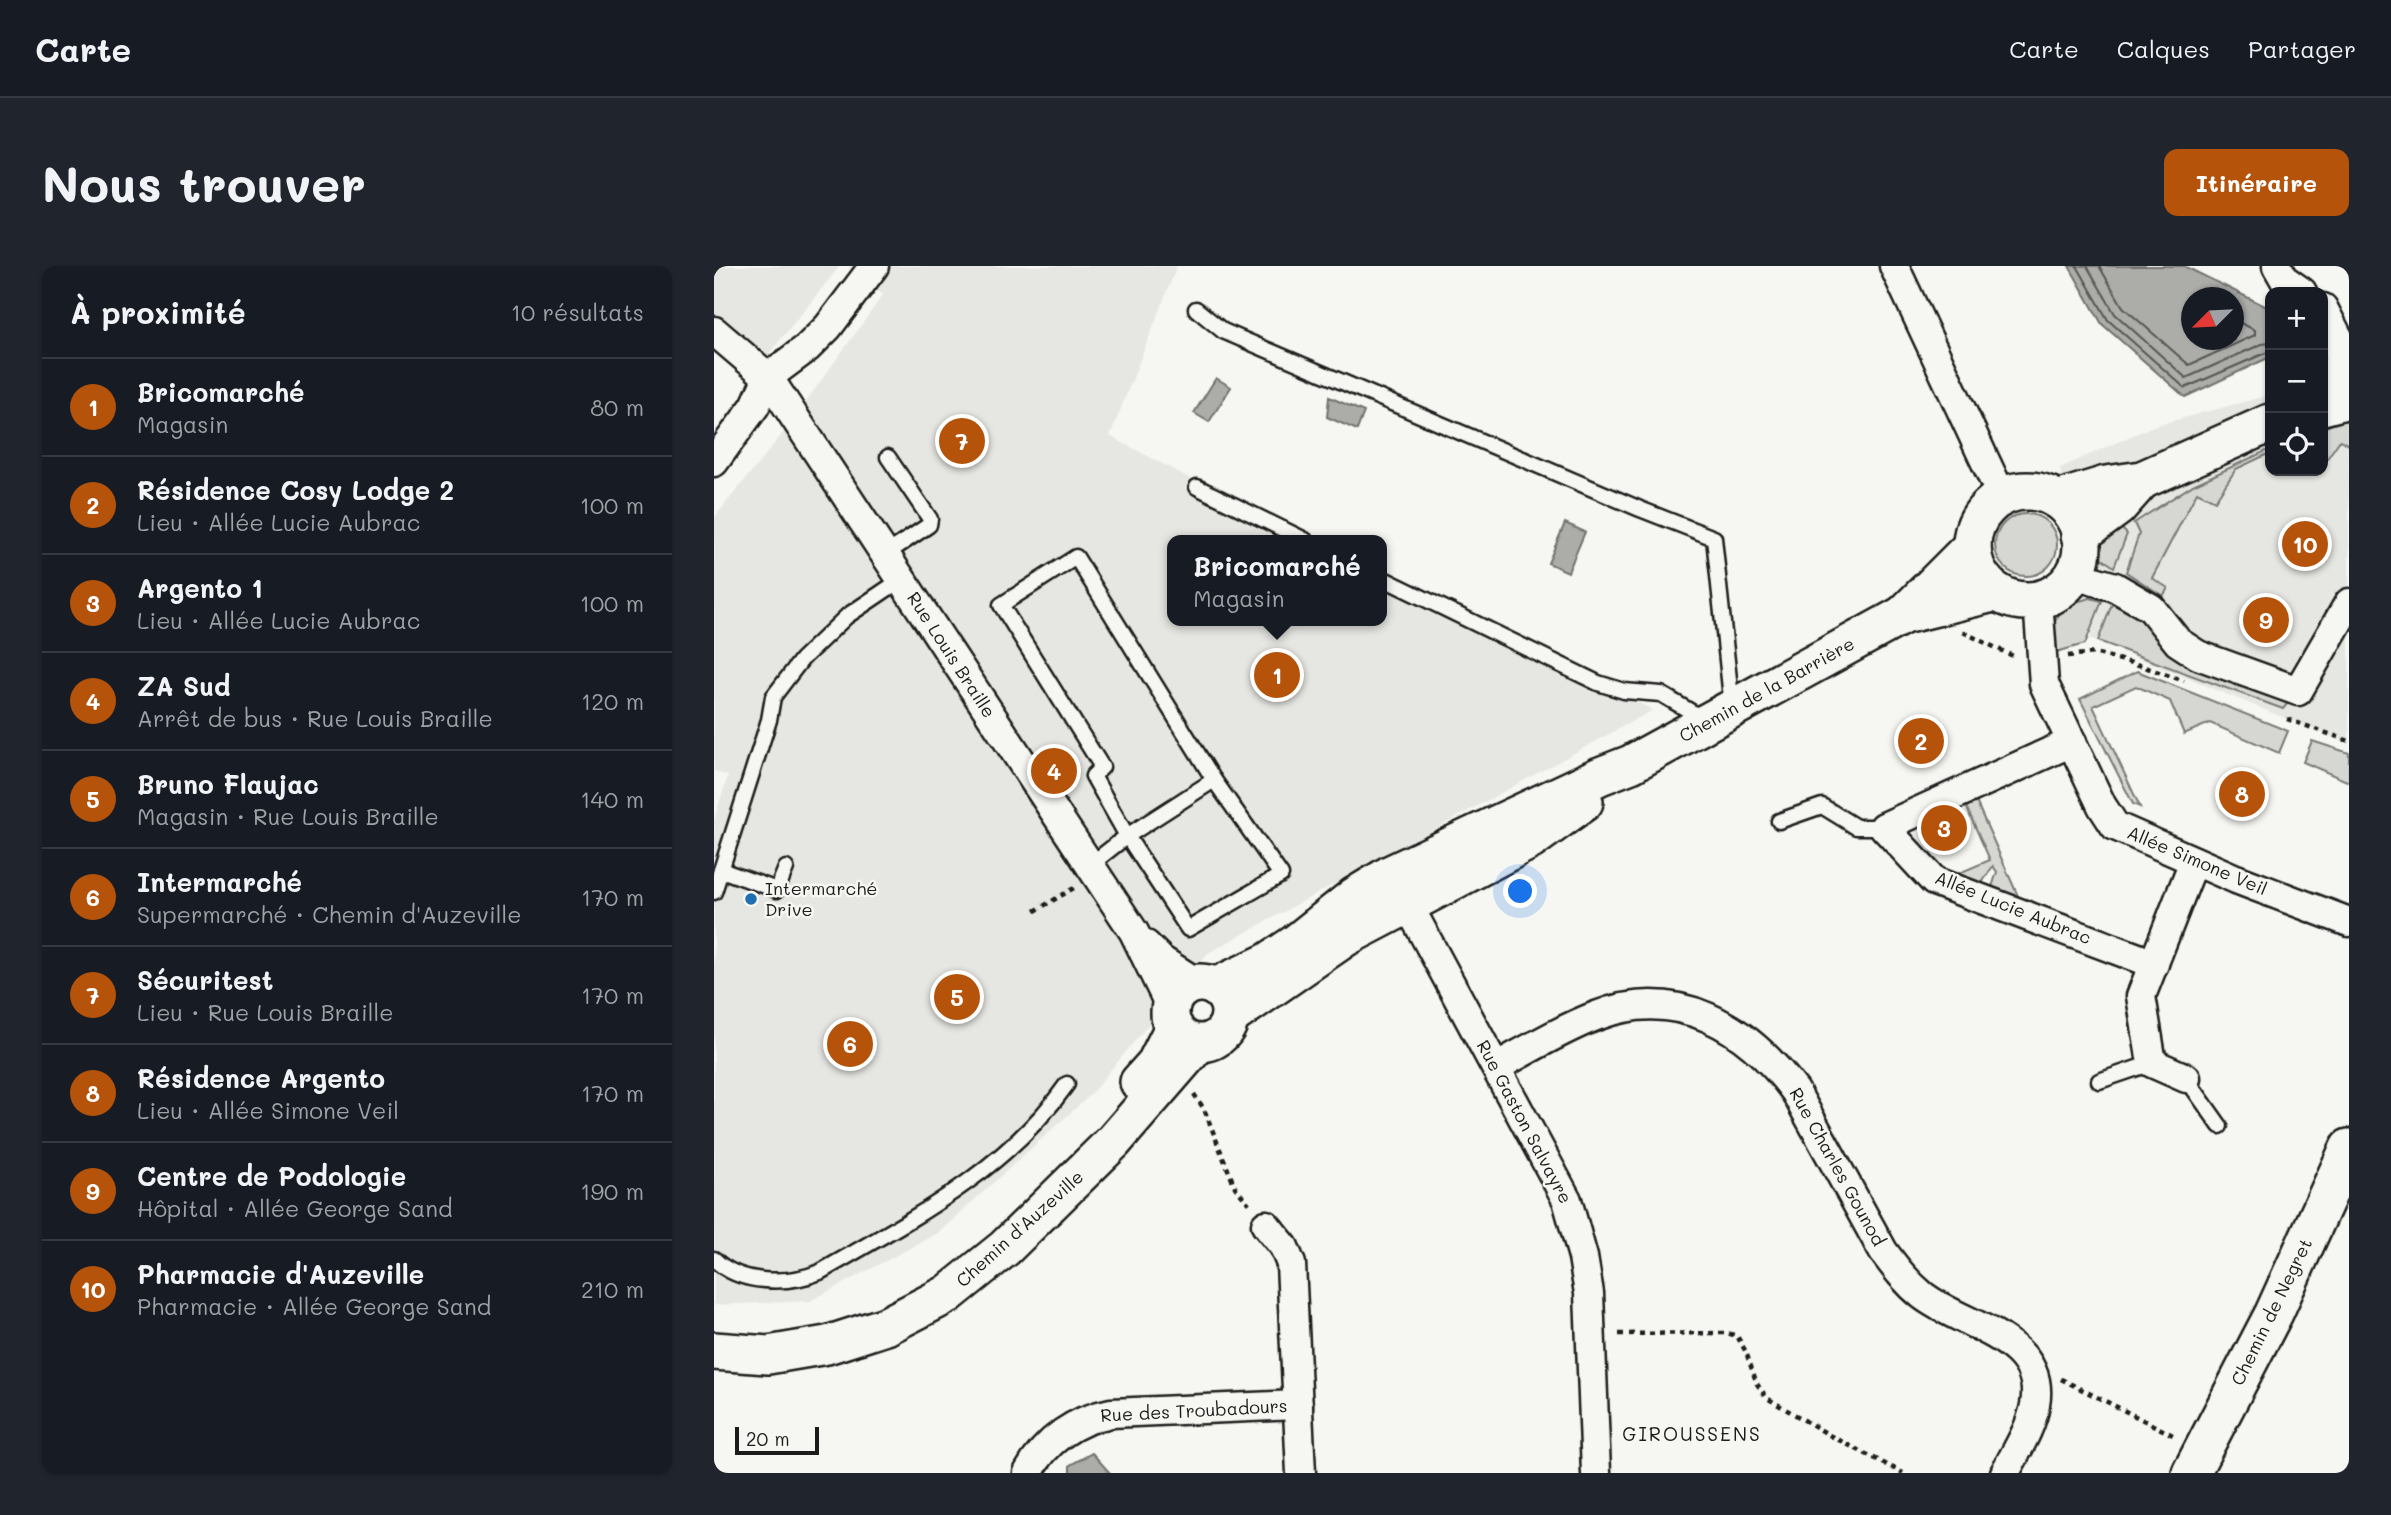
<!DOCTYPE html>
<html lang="fr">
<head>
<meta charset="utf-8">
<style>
	body { margin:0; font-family:Mali,sans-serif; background:#20242c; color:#f1f3f6 }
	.controls { position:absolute; right:21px; top:21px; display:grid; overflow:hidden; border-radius:14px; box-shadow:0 2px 5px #0004 }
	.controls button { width:63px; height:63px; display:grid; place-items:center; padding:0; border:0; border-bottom:2px solid #363941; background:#171b24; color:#f1f3f6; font:35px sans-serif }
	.compass { position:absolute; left:1467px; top:21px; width:63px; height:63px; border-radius:50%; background:#171b24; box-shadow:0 2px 5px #0004; rotate:246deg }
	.scale { position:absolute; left:21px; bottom:18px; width:84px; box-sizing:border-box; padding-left:7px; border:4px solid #1c1c1c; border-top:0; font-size:19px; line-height:24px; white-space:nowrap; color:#1c1c1c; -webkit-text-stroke:5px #f6f6f2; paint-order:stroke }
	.you { position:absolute; left:807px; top:626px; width:24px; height:24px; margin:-18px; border:5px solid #fff; border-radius:50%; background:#1a73e8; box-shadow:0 0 0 10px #1a73e833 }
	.badge { display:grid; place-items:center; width:46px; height:46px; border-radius:50%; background:#b45309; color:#fff; font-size:23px; font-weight:700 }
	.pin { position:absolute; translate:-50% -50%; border:4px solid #fff; box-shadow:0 2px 7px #0006 }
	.popup { position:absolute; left:453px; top:269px; width:220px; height:91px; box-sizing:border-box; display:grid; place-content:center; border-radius:14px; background:#171b24; filter:drop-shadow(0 2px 5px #0005); font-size:23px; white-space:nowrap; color:#9ea1a6 }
	.popup b { font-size:26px; color:#f1f3f6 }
	.popup::after { content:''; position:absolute; left:50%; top:100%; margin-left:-14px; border:14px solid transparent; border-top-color:#171b24 }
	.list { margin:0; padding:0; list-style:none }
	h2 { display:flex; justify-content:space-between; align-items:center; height:91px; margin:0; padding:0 28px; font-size:30px }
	h2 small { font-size:23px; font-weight:400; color:#9ea1a6 }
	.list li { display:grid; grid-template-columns:46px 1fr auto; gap:21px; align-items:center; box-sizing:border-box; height:98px; padding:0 28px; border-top:2px solid #363941 }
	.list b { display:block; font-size:26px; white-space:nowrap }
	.list p { margin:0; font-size:23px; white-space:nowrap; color:#9ea1a6 }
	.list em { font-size:23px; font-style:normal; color:#9ea1a6 }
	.icon { flex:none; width:38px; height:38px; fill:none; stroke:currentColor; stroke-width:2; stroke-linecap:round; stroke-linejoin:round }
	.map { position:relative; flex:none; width:1635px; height:1207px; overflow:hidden; border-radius:14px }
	header { display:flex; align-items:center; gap:42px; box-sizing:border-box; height:98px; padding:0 35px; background:#171b24; border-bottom:2px solid #363941 }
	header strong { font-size:33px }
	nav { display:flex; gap:38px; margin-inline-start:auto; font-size:24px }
	.intro { display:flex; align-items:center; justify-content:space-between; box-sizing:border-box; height:168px; padding:0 42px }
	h1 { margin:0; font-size:49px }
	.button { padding:18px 32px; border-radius:14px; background:#b45309; color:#fff; font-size:24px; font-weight:700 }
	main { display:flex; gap:42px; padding:0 42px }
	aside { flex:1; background:#171b24; border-radius:14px; box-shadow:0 2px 5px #0004 }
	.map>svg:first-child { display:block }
	.built { fill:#e6e6e2 }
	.green { fill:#d6d6d2; stroke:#797977; stroke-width:2 }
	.water { fill:#acaca9; stroke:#727271; stroke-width:2; fill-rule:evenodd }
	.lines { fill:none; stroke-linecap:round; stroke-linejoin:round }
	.shore { stroke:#565654; stroke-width:2 }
	.service-casing { stroke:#1c1c1c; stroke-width:19 }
	.minor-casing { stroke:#1c1c1c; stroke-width:33 }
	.tertiary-casing { stroke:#1c1c1c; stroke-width:42 }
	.path { stroke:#1c1c1c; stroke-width:4.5; stroke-dasharray:5 5; stroke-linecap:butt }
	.service { stroke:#f6f6f2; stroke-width:14 }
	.minor { stroke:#f6f6f2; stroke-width:28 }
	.tertiary { stroke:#f6f6f2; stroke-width:37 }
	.poi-dot { fill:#1f6fb2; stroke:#f6f6f2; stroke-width:2.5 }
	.labels { text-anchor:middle; stroke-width:5; stroke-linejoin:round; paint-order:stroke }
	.street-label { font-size:18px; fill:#1c1c1c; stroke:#f6f6f2 }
	.poi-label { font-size:18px; fill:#1c1c1c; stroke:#f6f6f2; text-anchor:start }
	.neighbourhood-label { font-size:19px; letter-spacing:2px; fill:#1c1c1c; stroke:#f6f6f2 }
</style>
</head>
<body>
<header>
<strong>Carte</strong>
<nav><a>Carte</a><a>Calques</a><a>Partager</a></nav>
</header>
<div class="intro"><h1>Nous trouver</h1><a class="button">Itinéraire</a></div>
<main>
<aside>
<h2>À proximité<small>10 résultats</small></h2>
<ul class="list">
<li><span class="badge">1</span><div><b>Bricomarché</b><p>Magasin</p></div><em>80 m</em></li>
<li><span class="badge">2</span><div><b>Résidence Cosy Lodge 2</b><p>Lieu · Allée Lucie Aubrac</p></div><em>100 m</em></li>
<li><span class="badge">3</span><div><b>Argento 1</b><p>Lieu · Allée Lucie Aubrac</p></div><em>100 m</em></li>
<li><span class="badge">4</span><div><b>ZA Sud</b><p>Arrêt de bus · Rue Louis Braille</p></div><em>120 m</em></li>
<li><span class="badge">5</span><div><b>Bruno Flaujac</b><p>Magasin · Rue Louis Braille</p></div><em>140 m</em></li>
<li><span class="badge">6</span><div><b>Intermarché</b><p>Supermarché · Chemin d'Auzeville</p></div><em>170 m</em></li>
<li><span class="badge">7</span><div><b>Sécuritest</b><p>Lieu · Rue Louis Braille</p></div><em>170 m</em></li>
<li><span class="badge">8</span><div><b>Résidence Argento</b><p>Lieu · Allée Simone Veil</p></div><em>170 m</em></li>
<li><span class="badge">9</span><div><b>Centre de Podologie</b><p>Hôpital · Allée George Sand</p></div><em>190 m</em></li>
<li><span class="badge">10</span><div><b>Pharmacie d'Auzeville</b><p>Pharmacie · Allée George Sand</p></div><em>210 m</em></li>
</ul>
</aside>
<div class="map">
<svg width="1635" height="1207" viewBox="0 0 1635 1207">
	<rect width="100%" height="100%" fill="#f6f6f2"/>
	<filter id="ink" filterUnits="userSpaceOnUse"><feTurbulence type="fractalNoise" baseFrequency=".0143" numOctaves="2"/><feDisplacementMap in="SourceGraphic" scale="14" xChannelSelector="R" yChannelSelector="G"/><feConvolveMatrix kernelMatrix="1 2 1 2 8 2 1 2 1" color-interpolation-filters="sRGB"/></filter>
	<g filter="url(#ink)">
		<!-- built -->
		<g class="built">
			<path d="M 0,0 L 126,0 L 33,115 L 0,87 Z"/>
			<path d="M 134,0 L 463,0 L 396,170 L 592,274 L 458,274 L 458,355 L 668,355 L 668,311 L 939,444 L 494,687 L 376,829 L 224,967 L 96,1035 L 0,1039 L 0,554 L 14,510 L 0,505 L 0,252 L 70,166 L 169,29 Z"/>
			<path d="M 1635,108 L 1635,478 L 1377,373 L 1346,202 L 1439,160 L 1556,129 L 1556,205 L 1609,205 L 1609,115 Z"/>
		</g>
		<!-- green -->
		<g class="green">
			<path d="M 1635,151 L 1635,179 L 1626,174 L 1612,194 L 1609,192 L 1609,162 Z"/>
			<path d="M 1556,183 L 1556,187 L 1522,203 L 1501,235 L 1483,226 L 1438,312 L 1454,322 L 1449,330 L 1412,306 L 1425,268 L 1420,257 L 1479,219 Z"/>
			<circle cx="1312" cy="279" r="31"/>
			<path d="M 1401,256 L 1413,268 L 1400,301 L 1386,291 L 1385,278 Z"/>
			<path d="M 1376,332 L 1388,335 L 1371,378 L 1342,386 L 1335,373 C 1340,348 1351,338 1376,332 Z"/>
			<path d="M 1398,338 L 1420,348 L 1475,398 L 1574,437 L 1569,443 L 1384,375 Z"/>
			<path d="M 1423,405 L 1574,465 L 1565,487 L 1496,457 L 1470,468 L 1456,435 L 1422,420 L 1379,440 L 1426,541 L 1419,538 L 1366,433 Z"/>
			<path d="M 1598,475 L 1635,487 L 1635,516 L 1589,496 Z"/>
			<path d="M 1261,533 L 1308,639 L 1276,627 L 1283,606 L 1279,600 L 1264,623 L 1238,610 L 1276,594 L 1250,536 Z"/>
		</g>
		<!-- water -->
		<g class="water">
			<path d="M 1355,0 L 1470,0 L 1555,42 L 1556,91 L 1471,131 L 1388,58 ZM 1478,32 L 1520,32 L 1520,74 L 1478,74 Z"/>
			<path d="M 502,112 L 517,121 L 495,156 L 480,147 Z"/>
			<path d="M 615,131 L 650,146 L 643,164 L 613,151 Z"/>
			<path d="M 851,257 L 871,266 L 854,306 L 834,297 Z"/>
			<path d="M 378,1187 L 396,1207 L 356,1207 L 356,1199 Z"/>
		</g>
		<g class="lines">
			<!-- shore -->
			<g class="shore">
				<path d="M 1363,0 L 1394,54 L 1471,122 L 1556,85"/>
				<path d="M 1373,0 L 1401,48 L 1472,112 L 1548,78 L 1556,77"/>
				<path d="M 1385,0 L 1409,41 L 1475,99 L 1541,69 L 1541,64 L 1520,54"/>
			</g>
			<defs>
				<g id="service">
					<path d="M 482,43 L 509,65 L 926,243 L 1000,272 L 1016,423 L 1022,439"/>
					<path d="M 483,221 L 591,274"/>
					<path d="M 172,288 L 215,259 L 216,253 L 174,191"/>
					<path d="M 362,291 L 500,514 L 567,609 L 474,663 L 413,570 L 379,510 L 388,501 L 287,339 Z"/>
					<path d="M 668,312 L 884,417 L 910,425 L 947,428 L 991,454"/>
					<path d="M 1065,555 L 1108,540 L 1142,561 L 1170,561"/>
					<path d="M 376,599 L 413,570 L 500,514"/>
					<path d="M 7,604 L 63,624 L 72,602"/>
					<path d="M 0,626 L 55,454 L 59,431 L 88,393 L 133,350 L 188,313"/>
					<path d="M 1472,812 L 1506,860"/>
					<path d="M 1385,815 L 1438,797"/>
					<path d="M 0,993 C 26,1019 74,1019 106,1006 C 196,954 292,905 353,818"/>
				</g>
				<g id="minor">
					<path d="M 1180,0 L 1288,231"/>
					<path d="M 1563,0 L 1571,14 L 1588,26"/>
					<path d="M 1609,42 L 1626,75 L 1623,106 L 1610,140"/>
					<path d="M 0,65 L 54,111 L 420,666 L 457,742"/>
					<path d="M 0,196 L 41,140 L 54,111 L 93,82 L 114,61 L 160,0"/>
					<path d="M 1360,309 L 1401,321 L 1437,342 L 1464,376 L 1484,389 L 1584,425 L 1635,337"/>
					<path d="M 1324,334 L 1330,418 L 1388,540 L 1401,560 L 1522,613 L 1635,656"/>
					<path d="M 1358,476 L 1170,561 L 1220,615 L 1440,698"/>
					<path d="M 685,622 L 853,934 L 869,991 L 875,1027 L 882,1207"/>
					<path d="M 432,679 L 447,694 L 483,717"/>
					<path d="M 782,801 C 815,783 848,763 882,750 C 964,718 1033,761 1081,825 L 1169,985 C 1181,1001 1192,1016 1208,1029 C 1248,1061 1333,1071 1321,1139 C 1317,1163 1302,1185 1291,1207"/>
					<path d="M 1472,812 L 1438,797 L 1427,730 L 1480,595"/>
					<path d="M 552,959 L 570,981 L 577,998 L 587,1207"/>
					<path d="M 314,1207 C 332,1174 361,1154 397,1147 L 584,1139"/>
				</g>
				<g id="tertiary">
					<path d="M 1609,140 L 1635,133"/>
					<circle cx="1313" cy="280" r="55"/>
					<path d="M 1343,234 L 1392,219 L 1428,214 L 1556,157"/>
					<path d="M 1366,269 L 1404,241 L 1428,214"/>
					<path d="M 1189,349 L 1258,280"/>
					<circle cx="486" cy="747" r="30"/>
					<path d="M 501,721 L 554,696 L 581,678 L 641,630 L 677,608 L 886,510 L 917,498 L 1189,349 L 1283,326"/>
					<path d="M 516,751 L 632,671 L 817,574 L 870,536"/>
					<path d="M 425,816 L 442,797 L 460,761"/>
					<path d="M 0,1085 L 54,1089 L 113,1079 L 172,1060 L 234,1028 L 291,982 L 400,875 L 484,778"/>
					<path d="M 1477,1207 L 1560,1047 L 1635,882"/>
				</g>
			</defs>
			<!-- service casing -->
			<use href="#service" class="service-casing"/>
			<!-- minor casing -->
			<use href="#minor" class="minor-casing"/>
			<!-- tertiary casing -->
			<use href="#tertiary" class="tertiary-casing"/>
			<!-- path -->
			<g class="path">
				<path d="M 1249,366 L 1301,391"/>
				<path d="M 1354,390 L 1380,387 L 1422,398 L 1470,415"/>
				<path d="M 1573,453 L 1635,475"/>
				<path d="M 321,645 L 360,622"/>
				<path d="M 480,828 L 490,843 L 521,921 L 535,938"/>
				<path d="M 905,1068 L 1013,1067 L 1023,1070 L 1032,1086 L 1043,1118 L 1053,1132 L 1117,1170 L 1189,1207"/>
				<path d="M 1347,1113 L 1461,1170"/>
			</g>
			<!-- service -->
			<use href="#service" class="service"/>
			<!-- minor -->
			<use href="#minor" class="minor"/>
			<!-- tertiary -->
			<use href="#tertiary" class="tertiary"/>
		</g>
	</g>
	<!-- markers -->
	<circle class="poi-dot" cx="37" cy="633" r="7"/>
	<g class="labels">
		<!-- street labels -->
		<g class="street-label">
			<text transform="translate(237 389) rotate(57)" y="6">Rue Louis Braille</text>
			<text transform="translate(1053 424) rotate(-29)" y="6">Chemin de la Barrière</text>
			<text transform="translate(1483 595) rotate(23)" y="6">Allée Simone Veil</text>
			<text transform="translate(1299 642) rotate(22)" y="6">Allée Lucie Aubrac</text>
			<text transform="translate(810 856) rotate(62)" y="6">Rue Gaston Salvayre</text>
			<text transform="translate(1123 901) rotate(61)" y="6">Rue Charles Gounod</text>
			<text transform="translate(306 963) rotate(-42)" y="6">Chemin d'Auzeville</text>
			<text transform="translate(1558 1046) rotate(-64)" y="6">Chemin de Negret</text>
			<text transform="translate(480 1145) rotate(-3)" y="6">Rue des Troubadours</text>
		</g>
		<!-- poi labels -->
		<g class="poi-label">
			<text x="51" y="629">Intermarché<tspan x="51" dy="21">Drive</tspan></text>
		</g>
		<!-- neighbourhood labels -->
		<g class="neighbourhood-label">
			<text x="978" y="1175">GIROUSSENS</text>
		</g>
	</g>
</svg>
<div class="controls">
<button>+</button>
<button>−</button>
<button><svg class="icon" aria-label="locate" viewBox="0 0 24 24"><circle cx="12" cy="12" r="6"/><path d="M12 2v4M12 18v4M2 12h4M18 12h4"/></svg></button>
</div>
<svg class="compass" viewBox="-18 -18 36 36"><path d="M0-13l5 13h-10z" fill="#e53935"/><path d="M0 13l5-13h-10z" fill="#9ea1a6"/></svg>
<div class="scale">20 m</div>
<div class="you"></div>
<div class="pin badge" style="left:563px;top:409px">1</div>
<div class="popup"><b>Bricomarché</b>Magasin</div>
<div class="pin badge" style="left:1207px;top:475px">2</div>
<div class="pin badge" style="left:1230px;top:562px">3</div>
<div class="pin badge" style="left:340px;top:505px">4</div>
<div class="pin badge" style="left:243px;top:731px">5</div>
<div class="pin badge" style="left:136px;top:778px">6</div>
<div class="pin badge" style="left:248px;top:175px">7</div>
<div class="pin badge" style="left:1528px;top:528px">8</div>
<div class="pin badge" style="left:1552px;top:354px">9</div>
<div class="pin badge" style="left:1591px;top:278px">10</div>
</div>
</main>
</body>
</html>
